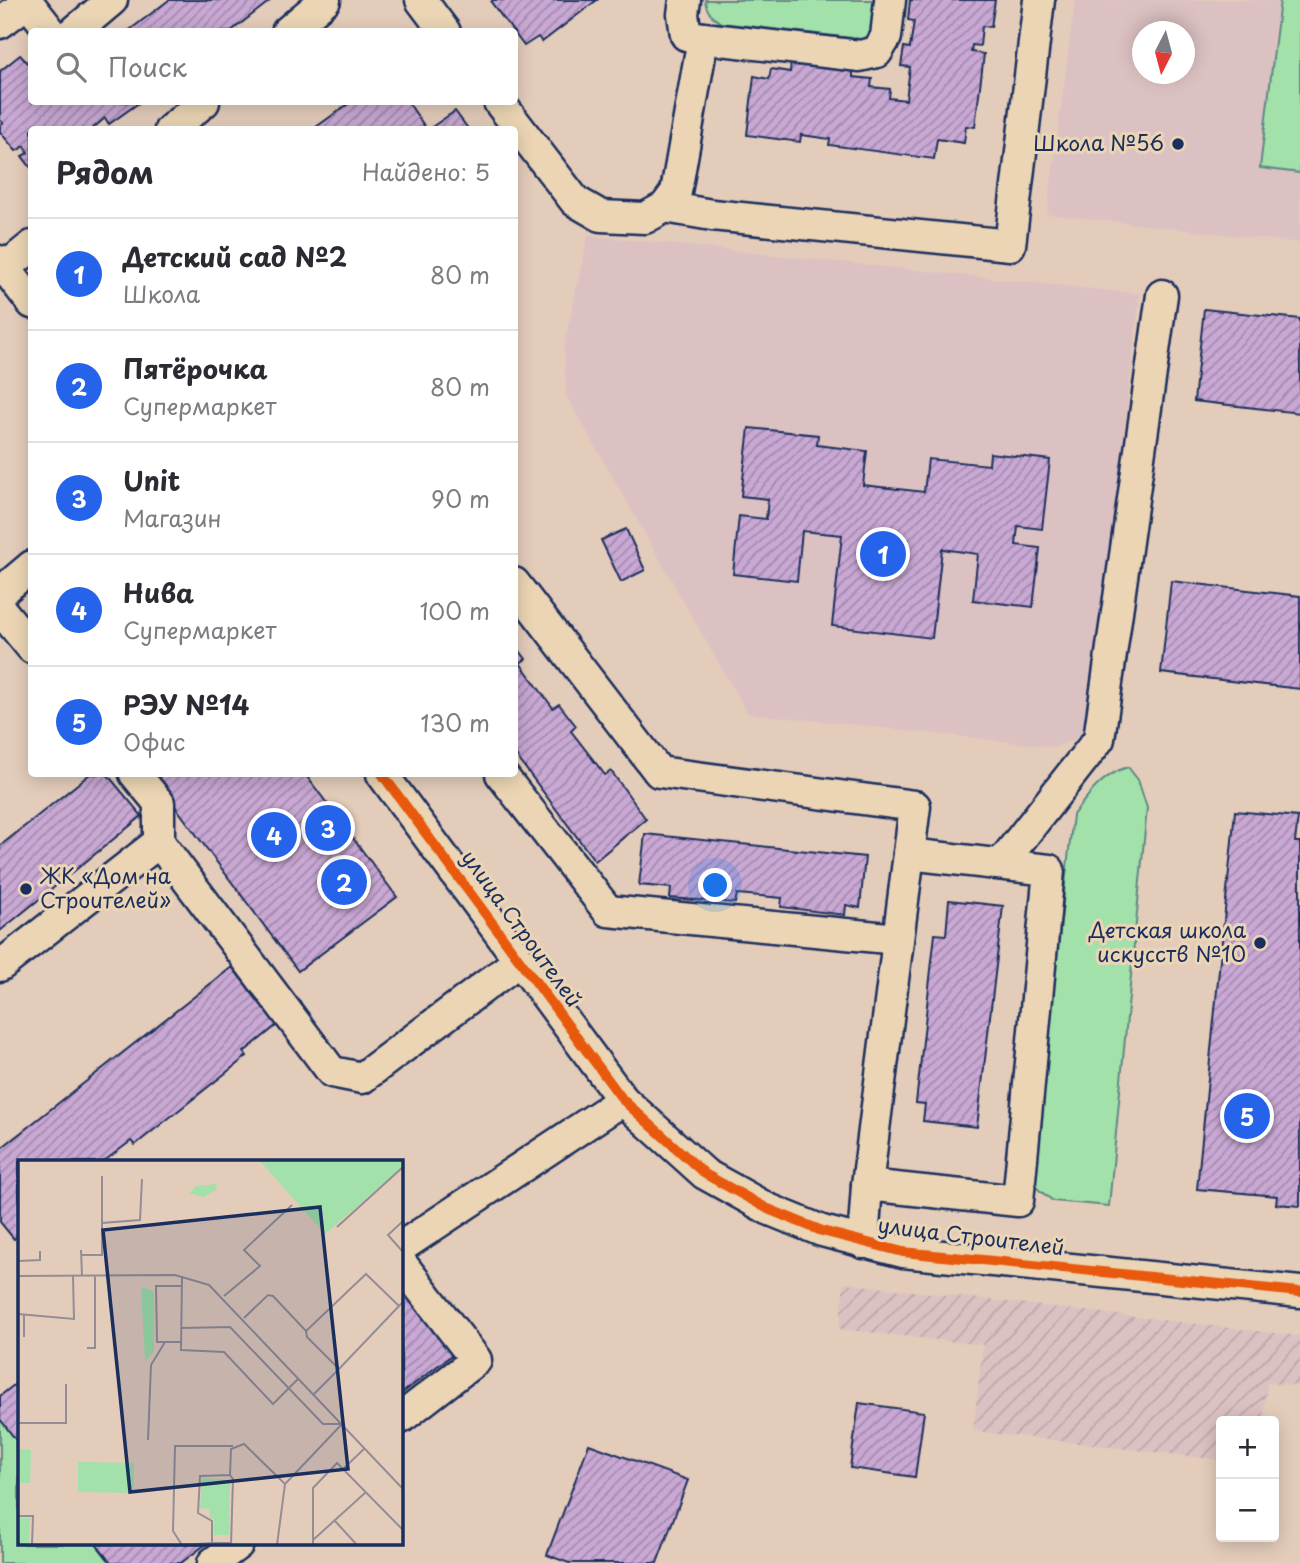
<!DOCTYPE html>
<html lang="ru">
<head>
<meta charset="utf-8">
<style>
	body { margin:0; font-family:"Playpen Sans",sans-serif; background:#f7f7f7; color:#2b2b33 }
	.controls { position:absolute; right:21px; bottom:21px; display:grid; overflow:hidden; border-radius:7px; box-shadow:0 4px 18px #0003 }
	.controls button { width:63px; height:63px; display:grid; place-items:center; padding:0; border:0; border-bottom:2px solid #e1e1e2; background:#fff; color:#2b2b33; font:35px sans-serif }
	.compass { position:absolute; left:1132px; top:21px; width:63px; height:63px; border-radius:50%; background:#fff; box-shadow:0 4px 18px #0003; rotate:186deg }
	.you { position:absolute; left:716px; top:886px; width:24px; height:24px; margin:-18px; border:5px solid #fff; border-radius:50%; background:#1a73e8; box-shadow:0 0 0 10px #1a73e833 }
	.badge { display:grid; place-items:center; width:46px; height:46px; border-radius:50%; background:#2563eb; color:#fff; font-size:23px; font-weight:700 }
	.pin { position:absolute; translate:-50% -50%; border:4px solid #fff; box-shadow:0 2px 7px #0006 }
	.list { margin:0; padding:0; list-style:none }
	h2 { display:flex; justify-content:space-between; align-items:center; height:91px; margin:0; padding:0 28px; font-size:30px }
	h2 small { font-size:23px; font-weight:400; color:#7c7c81 }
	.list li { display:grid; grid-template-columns:46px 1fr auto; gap:21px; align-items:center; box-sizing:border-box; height:112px; padding:0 28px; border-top:2px solid #e1e1e2 }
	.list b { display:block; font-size:26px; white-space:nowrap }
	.list p { margin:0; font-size:23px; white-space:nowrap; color:#7c7c81 }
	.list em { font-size:23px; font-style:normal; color:#7c7c81 }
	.icon { flex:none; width:38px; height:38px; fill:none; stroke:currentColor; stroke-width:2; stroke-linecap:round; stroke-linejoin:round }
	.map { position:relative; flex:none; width:1300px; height:1563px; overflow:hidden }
	.search { position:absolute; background:#fff; box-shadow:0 4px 18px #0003; left:28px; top:28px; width:490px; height:77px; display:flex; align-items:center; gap:18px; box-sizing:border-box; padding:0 24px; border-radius:7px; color:#7c7c81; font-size:26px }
	.panel { position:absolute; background:#fff; box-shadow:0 4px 18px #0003; left:28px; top:126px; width:490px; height:651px; border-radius:7px }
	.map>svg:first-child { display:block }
	.built { fill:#dcc1c2; fill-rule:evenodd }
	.industrial { fill:url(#industrial-furrows) }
	.green { fill:#a2e1a9; stroke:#5e8884; stroke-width:2 }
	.building { fill:url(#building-hatch); stroke:#1b2f5e; stroke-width:2 }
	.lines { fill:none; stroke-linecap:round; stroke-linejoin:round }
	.minor-casing { stroke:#1b2f5e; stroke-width:35 }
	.minor { stroke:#ebd5b4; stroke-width:30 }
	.cycleway-casing { stroke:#ebd5b4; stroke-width:15 }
	.cycleway { stroke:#e8590c; stroke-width:10 }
	.poi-dot { fill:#1b2f5e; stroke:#ebd5b4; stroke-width:2.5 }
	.labels { text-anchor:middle; stroke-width:6; stroke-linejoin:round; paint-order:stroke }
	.poi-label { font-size:21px; fill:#1b2f5e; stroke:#ebd5b4; text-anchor:end }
	.street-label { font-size:21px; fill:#1b2f5e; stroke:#ebd5b4 }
	.inset-road { fill:none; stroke:#948d95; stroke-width:2 }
	.view { fill:#1b2f5e; fill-opacity:0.15; stroke:#1b2f5e; stroke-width:3.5 }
	.inset-edge { fill:none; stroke:#1b2f5e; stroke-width:3.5 }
</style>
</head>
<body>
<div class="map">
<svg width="1300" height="1563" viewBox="0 0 1300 1563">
	<defs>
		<pattern id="industrial-furrows" width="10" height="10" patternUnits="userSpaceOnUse" patternTransform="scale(1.75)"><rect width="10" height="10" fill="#dcc1c2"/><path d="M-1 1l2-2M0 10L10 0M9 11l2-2" fill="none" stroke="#bca6a9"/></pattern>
		<pattern id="building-hatch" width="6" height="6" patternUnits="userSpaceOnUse" patternTransform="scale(1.75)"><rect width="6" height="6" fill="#c9a8d3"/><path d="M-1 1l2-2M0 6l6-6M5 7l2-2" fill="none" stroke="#a289ae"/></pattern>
	</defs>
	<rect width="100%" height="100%" fill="#e4ccba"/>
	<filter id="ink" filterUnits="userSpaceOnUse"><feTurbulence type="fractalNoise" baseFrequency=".0143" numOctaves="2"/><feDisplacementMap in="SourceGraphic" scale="14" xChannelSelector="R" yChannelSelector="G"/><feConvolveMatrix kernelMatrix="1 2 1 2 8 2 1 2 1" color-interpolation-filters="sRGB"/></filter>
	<g filter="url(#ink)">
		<!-- built -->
		<g class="built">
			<path d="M 1075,0 L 1300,0 L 1300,243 L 1047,214 ZM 1142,32 L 1184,32 L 1184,74 L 1142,74 Z"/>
			<path d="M 588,235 L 1140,294 L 1090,733 L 1055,747 L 747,713 L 566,395 L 564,346 Z"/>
		</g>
		<!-- industrial -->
		<path class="industrial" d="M 844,1283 L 1300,1336 L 1300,1386 L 1267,1383 L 1263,1421 L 1221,1421 L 1221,1460 L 973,1431 L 983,1345 L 839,1329 Z"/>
		<!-- green -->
		<g class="green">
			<path d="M 705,0 L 878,0 L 874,27 L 869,36 L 861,39 L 721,23 C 712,17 706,11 705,0 Z"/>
			<path d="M 1280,0 L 1300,0 L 1300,173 L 1260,168 Z"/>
			<path d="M 1128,767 L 1138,780 L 1147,808 L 1109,1206 L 1053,1201 L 1033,1185 L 1032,1174 L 1073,815 C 1089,794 1103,774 1128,767 Z"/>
			<path d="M 0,1419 L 19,1444 L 19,1544 L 96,1544 L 111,1563 L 0,1563 Z"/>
		</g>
		<!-- building -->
		<g class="building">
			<path d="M 169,0 L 271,0 L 230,32 L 127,32 Z"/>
			<path d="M 493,0 L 597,0 L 542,42 L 538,37 L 524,46 L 491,2 Z"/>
			<path d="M 910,0 L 995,0 L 991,27 L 982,26 L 980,46 L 972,45 L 971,52 L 984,54 L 975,127 L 966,126 L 964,143 L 937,139 L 934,159 L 829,145 L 830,139 L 801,135 L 800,142 L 747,135 L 754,76 L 769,79 L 771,69 L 790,72 L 791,61 L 853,69 L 853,77 L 872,79 L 871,87 L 890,89 L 889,98 L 906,100 L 910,67 L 901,66 L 904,47 L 910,48 L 914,21 L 908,20 Z"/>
			<path d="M 20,55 L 32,68 L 32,102 L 140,102 L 109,124 L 105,118 L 91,130 L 32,130 L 32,169 L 22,156 L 28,153 L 25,146 L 16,151 L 0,132 L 0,126 L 3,123 L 0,120 L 0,71 Z"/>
			<path d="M 351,102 L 408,102 L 427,130 L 312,130 Z"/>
			<path d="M 455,111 L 469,130 L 429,130 L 429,129 Z"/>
			<path d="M 1204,309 L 1300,319 L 1300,413 L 1194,401 Z"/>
			<path d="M 749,428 L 818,435 L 817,445 L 867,451 L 863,485 L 924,492 L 928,459 L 989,465 L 990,453 L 1050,460 L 1042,529 L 1018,526 L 1016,545 L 1040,548 L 1033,607 L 973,600 L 978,554 L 942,549 L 932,638 L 832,626 L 842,535 L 802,531 L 797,581 L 733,574 L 739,516 L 766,519 L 768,499 L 741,496 Z"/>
			<path d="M 626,529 L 645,570 L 621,582 L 601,540 Z"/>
			<path d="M 1171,581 L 1300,596 L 1300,689 L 1161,673 Z"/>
			<path d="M 514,643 L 526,659 L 520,663 L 553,708 L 559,704 L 576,726 L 571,731 L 605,775 L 611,771 L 646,819 L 595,861 L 514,753 Z"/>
			<path d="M 90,774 L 107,774 L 142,816 L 0,931 L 0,846 Z"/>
			<path d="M 151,774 L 305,774 L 397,897 L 298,971 Z"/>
			<path d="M 1235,811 L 1298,817 L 1295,842 L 1300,842 L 1300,1206 L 1276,1204 L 1277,1196 L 1197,1189 Z"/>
			<path d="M 645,834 L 865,857 L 860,908 L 846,905 L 845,915 L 781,907 L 782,898 L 737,894 L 735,903 L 670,898 L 671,888 L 639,885 Z"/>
			<path d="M 949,900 L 1003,906 L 977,1127 L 923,1121 L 925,1104 L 916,1103 L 935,934 L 946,935 Z"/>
			<path d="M 232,967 L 277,1025 L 244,1052 L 247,1056 L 135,1145 L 131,1141 L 103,1162 L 19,1162 L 19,1235 L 14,1239 L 0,1222 L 0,1149 Z"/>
			<path d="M 401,1285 L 453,1354 L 401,1394 Z"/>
			<path d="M 19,1381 L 19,1444 L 0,1419 L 0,1396 Z"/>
			<path d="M 859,1403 L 924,1412 L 915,1477 L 850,1468 Z"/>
			<path d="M 589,1444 L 688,1480 L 657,1563 L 569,1563 L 547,1555 Z"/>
			<path d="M 96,1544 L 206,1544 L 181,1563 L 111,1563 Z"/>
		</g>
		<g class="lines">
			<defs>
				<g id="minor">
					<path d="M 26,0 L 51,32"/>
					<path d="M 421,0 L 445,32"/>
					<path d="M 685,0 L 683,14 L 686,35 L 703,38"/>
					<path d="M 0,23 L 28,2"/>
					<path d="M 74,32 L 112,0"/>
					<path d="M 287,32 L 325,0"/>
					<path d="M 499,102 L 575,201 L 601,216 L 645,218 L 665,207 L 676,192 L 703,38 L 860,56 L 877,52 L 886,37 L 890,0"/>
					<path d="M 170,130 L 204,102"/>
					<path d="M 665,207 L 712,215 L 1010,245 L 1039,0"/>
					<path d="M 0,261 L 32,303"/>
					<path d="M 5,268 L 32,246"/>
					<path d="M 514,583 L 659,772 L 915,806 L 867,1185 L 863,1243"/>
					<path d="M 0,593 L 32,566"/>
					<path d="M 0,609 L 32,648"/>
					<path d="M 382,774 L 623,1100 L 705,1174 L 768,1209 L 822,1231 L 903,1252 L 1300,1292"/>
					<path d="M 501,774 L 608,911 L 898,939"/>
					<path d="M 159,842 L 332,1072 L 362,1078 L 520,960"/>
					<path d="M 1001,864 L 1099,739 L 1162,295"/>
					<path d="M 0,966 L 159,842 L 159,803 L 135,774"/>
					<path d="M 867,1185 L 1018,1201 L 1049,870 L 909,854"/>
					<path d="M 401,1247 L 623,1100"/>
					<path d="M 401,1263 L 476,1360 L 401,1418"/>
					<path d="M 213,1563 L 238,1544"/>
				</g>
			</defs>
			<!-- minor casing -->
			<use href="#minor" class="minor-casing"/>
			<!-- minor -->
			<use href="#minor" class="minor"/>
			<defs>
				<path id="cycleway" d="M 382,774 L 623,1100 L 705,1174 L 768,1209 L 822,1231 L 903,1252 L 1300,1292"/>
			</defs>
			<!-- cycleway casing -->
			<use href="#cycleway" class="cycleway-casing"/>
			<!-- cycleway -->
			<use href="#cycleway" class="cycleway"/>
		</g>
	</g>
	<!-- markers -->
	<g class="poi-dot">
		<circle cx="1178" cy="144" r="7"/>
		<circle cx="26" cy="889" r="7"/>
		<circle cx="1260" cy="943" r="7"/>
	</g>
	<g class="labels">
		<!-- poi labels -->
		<g class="poi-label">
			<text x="1164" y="151">Школа №56</text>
			<text x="40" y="884" text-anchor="start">ЖК «Дом на<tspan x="40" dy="24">Строителей»</tspan></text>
			<text x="1246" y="938">Детская школа<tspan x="1246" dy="24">искусств №10</tspan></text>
		</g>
		<!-- street labels -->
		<g class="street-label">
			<text transform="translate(521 929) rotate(54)" y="7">улица Строителей</text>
			<text transform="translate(971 1237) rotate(7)" y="7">улица Строителей</text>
		</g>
	</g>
	<!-- overview -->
	<g transform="translate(18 1160)">
		<rect width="385" height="385" fill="#e4ccba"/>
		<path d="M 241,0 L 385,0 L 385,7 L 307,74 ZM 198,24 L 199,29 L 186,37 L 171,33 L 178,26 ZM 123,127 L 136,131 L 136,192 L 127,201 ZM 0,289 L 13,290 L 12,323 L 0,323 ZM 60,302 L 116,303 L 116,333 L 60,332 ZM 184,318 L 212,320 L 211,375 L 196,375 L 196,358 L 192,358 L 192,349 L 182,348 ZM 0,358 L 12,358 L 11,385 L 0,385 Z" fill="#a2e1a9"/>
		<path d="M 312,17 L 336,44 L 336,51 L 320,46 L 306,24 Z" fill="#a2e1a9"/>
		<path class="inset-road" d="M 84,16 L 84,63M 385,61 L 370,75 L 385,92M 319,67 L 385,7M 63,90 L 64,116M 64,95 L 84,95 L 84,63 L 122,60 L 124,19M 0,101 L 22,100 L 22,91M 0,116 L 157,115 L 191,125 L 385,329M 164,116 L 163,190 L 206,192 L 255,244 L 281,218M 206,136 L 242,106 L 226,90 L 274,45M 381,146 L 348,114 L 288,171 L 289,177 L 321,209 L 381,146 L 385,142M 0,154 L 56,159 L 55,116M 6,154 L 6,177M 226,158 L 250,135 L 255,136 L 288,171M 163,168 L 212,167 L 305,264 L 324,264M 163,182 L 139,182 L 138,126 L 164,126M 69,188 L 77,188 L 77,116M 296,234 L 321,209M 0,263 L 48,263 L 48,224M 130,280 L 133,205 L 147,182M 325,309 L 347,288M 212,315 L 215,319 L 213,385M 0,356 L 15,356 L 14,385M 317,361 L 339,385M 295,380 L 348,332M 194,383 L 164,385 L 155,371 L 157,286 L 215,286M 214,383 L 194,383 L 194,361 L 180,353 L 182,316 L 212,315 L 213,289 L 226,284 L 267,324M 259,385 L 267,324 L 324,264M 295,385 L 295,328 L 319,303 L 385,370"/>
		<path class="view" d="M 302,47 L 330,309 L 112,332 L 85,70 Z"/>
		<rect width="385" height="385" class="inset-edge"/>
	</g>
</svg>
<div class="controls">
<button>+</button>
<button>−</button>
</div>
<svg class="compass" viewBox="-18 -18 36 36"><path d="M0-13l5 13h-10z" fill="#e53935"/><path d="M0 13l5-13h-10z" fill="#7c7c81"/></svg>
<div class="you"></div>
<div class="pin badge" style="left:883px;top:554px">1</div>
<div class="pin badge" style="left:344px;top:882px">2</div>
<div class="pin badge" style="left:328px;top:828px">3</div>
<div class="pin badge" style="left:274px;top:835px">4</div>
<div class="pin badge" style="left:1247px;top:1116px">5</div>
<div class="search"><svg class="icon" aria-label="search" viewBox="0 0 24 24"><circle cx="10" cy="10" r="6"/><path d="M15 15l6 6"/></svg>Поиск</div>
<section class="panel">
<h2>Рядом<small>Найдено: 5</small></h2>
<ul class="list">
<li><span class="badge">1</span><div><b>Детский сад №2</b><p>Школа</p></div><em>80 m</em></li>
<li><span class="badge">2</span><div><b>Пятёрочка</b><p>Супермаркет</p></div><em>80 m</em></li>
<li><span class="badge">3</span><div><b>Unit</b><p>Магазин</p></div><em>90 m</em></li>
<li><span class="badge">4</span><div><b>Нива</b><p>Супермаркет</p></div><em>100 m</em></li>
<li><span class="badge">5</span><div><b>РЭУ №14</b><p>Офис</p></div><em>130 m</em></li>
</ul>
</section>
</div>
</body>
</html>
